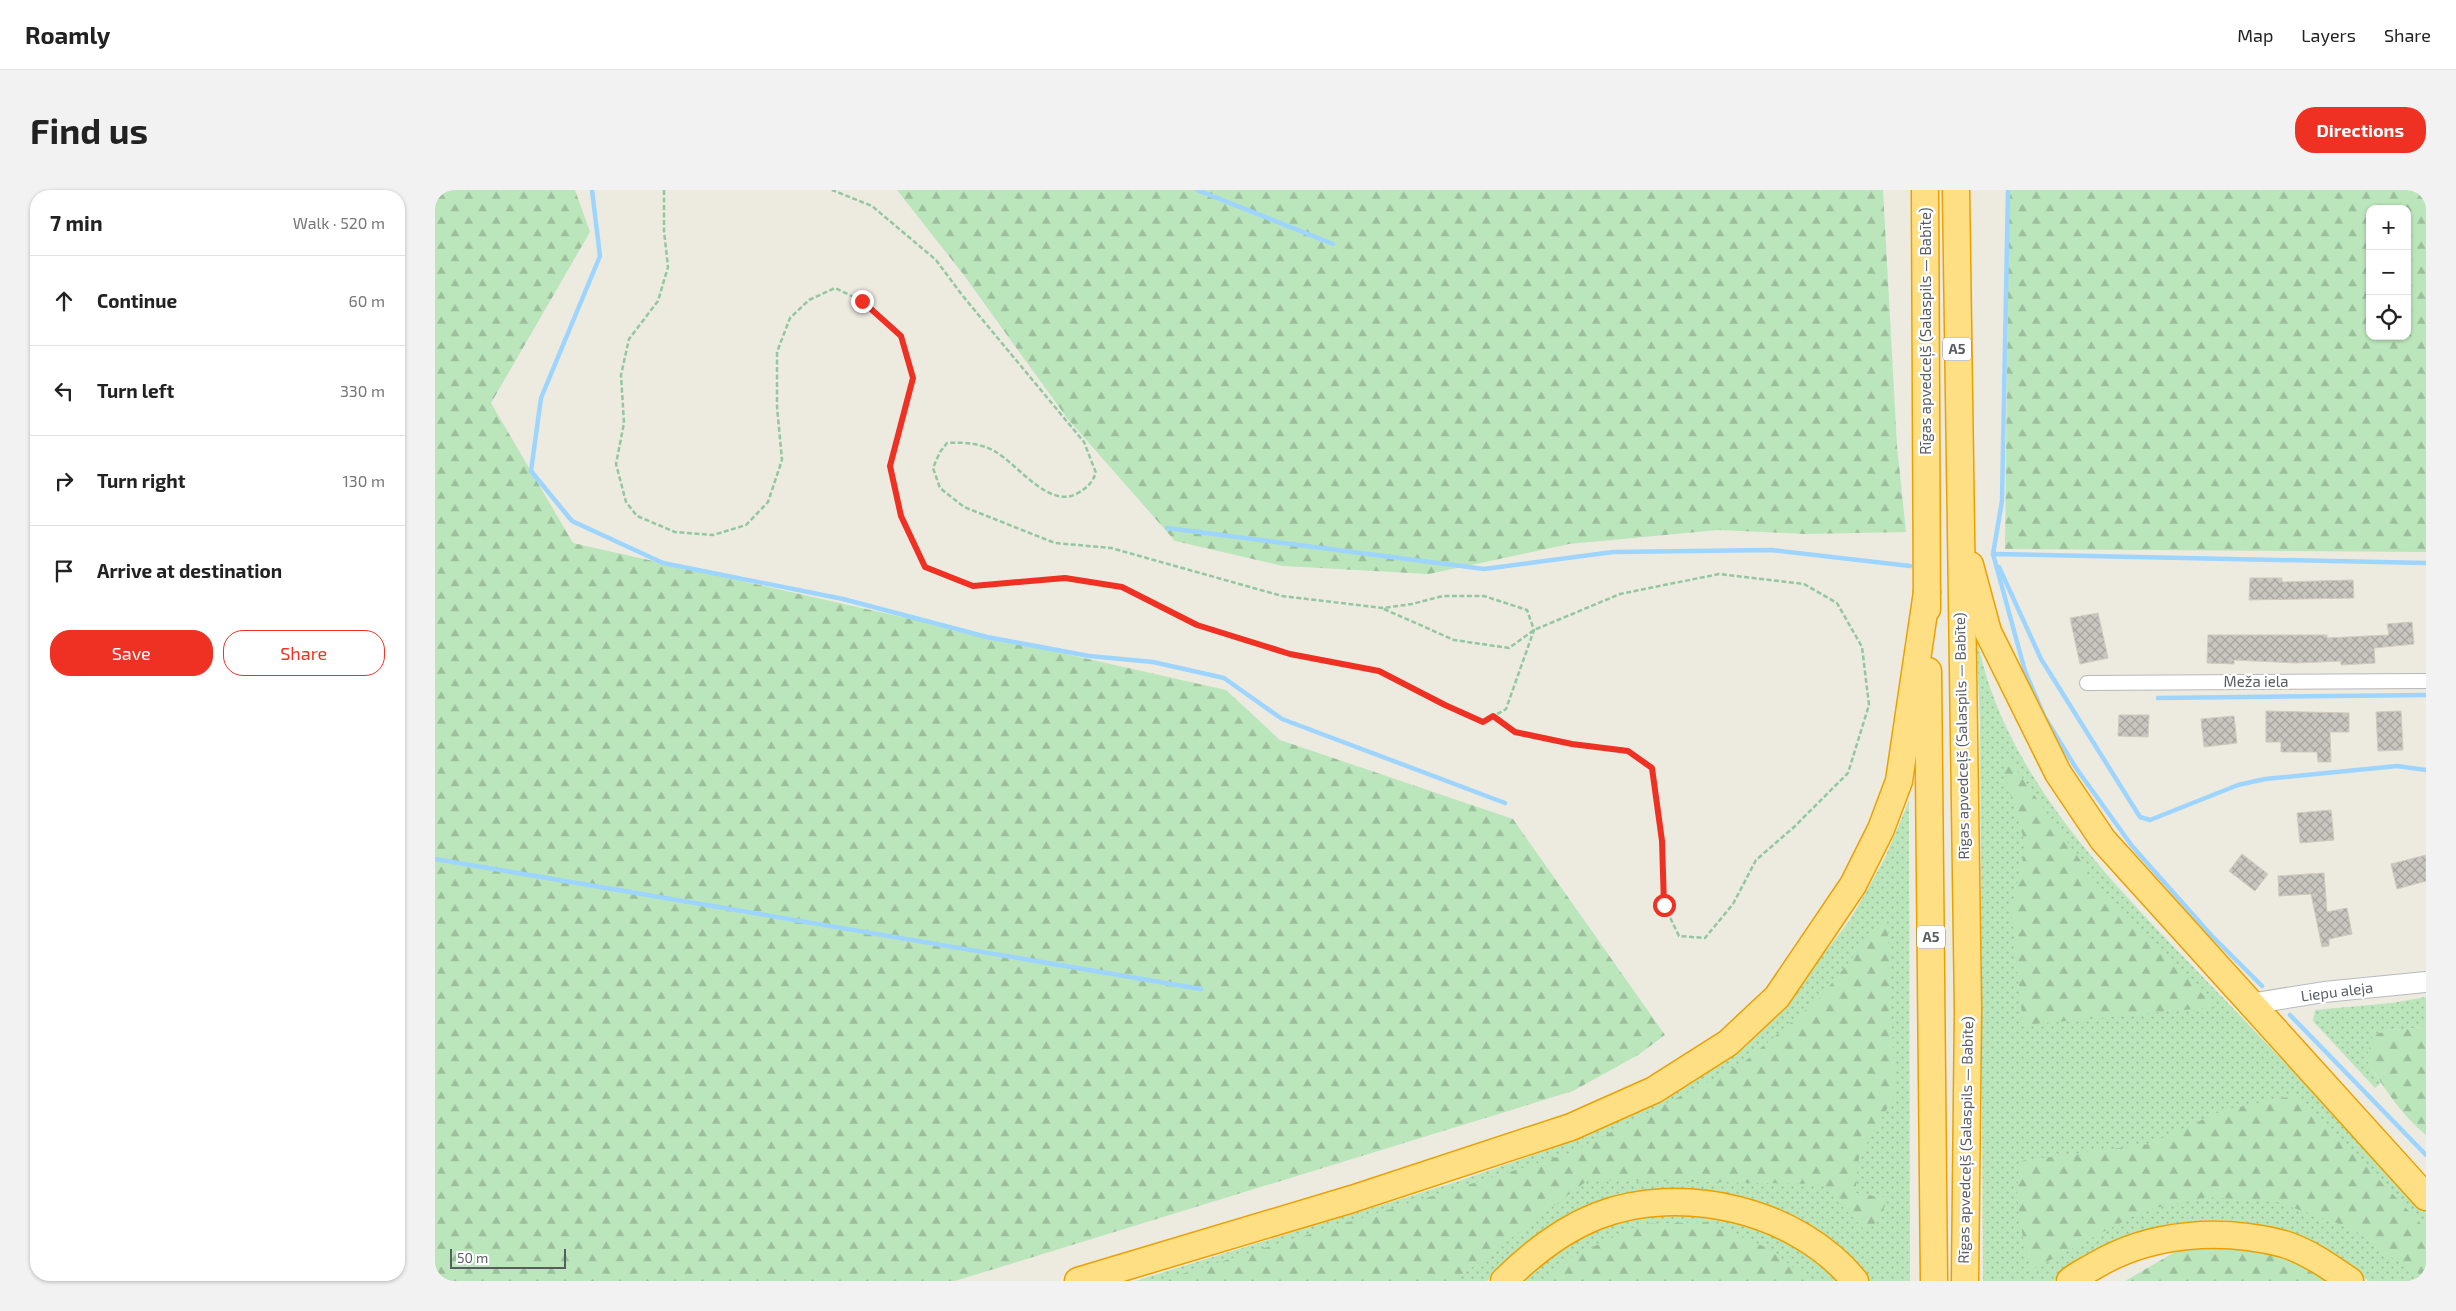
<!DOCTYPE html>
<html lang="en">
<head>
<meta charset="utf-8">
<style>
	body { margin:0; font-family:"Exo 2",sans-serif; background:#f2f2f2; color:#222 }
	.controls { position:absolute; right:15px; top:15px; display:grid; overflow:hidden; border-radius:10px; box-shadow:0 1px 4px #0004 }
	.controls button { width:45px; height:45px; display:grid; place-items:center; padding:0; border:0; border-bottom:1px solid #e0e0e0; background:#fff; color:#222; font:25px sans-serif }
	.scale { position:absolute; left:15px; bottom:12px; width:116px; box-sizing:border-box; padding-left:5px; border:2px solid #595d62; border-top:0; font-size:14px; line-height:18px; white-space:nowrap; color:#595d62; -webkit-text-stroke:4px #fff; paint-order:stroke }
	.stop { position:absolute; width:15px; height:15px; margin:-11px; border:4px solid #ef3124; border-radius:50%; background:#fff }
	.stop.end { background:#ef3124; border-color:#fff; box-shadow:0 1px 5px #0008 }
	.list { margin:0; padding:0; list-style:none }
	h2 { display:flex; justify-content:space-between; align-items:center; height:65px; margin:0; padding:0 20px; font-size:21px }
	h2 small { font-size:16px; font-weight:400; color:#767676 }
	.list li { display:grid; grid-template-columns:32px 1fr auto; gap:15px; align-items:center; box-sizing:border-box; height:90px; padding:0 20px; border-top:1px solid #e0e0e0 }
	.list b { display:block; font-size:19px; white-space:nowrap }
	.list em { font-size:16px; font-style:normal; color:#767676 }
	.actions { display:flex; gap:10px; padding:15px 20px }
	.actions a { flex:1; padding:11px 0; border:1px solid #ef3124; border-radius:20px; text-align:center; font-size:18px; color:#ef3124 }
	.actions .main { background:#ef3124; color:#fff }
	.icon { flex:none; width:28px; height:28px; fill:none; stroke:currentColor; stroke-width:2; stroke-linecap:round; stroke-linejoin:round }
	.map { position:relative; flex:none; width:1991px; height:1091px; overflow:hidden; border-radius:20px }
	header { display:flex; align-items:center; gap:30px; box-sizing:border-box; height:70px; padding:0 25px; background:#fff; border-bottom:1px solid #e0e0e0 }
	header strong { font-size:24px }
	nav { display:flex; gap:28px; margin-inline-start:auto; font-size:18px }
	.intro { display:flex; align-items:center; justify-content:space-between; box-sizing:border-box; height:120px; padding:0 30px }
	h1 { margin:0; font-size:35px }
	.button { padding:12px 22px; border-radius:20px; background:#ef3124; color:#fff; font-size:18px; font-weight:700 }
	main { display:flex; gap:30px; padding:0 30px }
	aside { flex:1; background:#fff; border-radius:20px; box-shadow:0 1px 4px #0004 }
	.map>svg:first-child { display:block }
	.grass { fill:url(#grass-dots) }
	.forest { fill:url(#forest-firs); fill-rule:evenodd }
	.lines { fill:none; stroke-linecap:round; stroke-linejoin:round }
	.stream { stroke:#9dd5ff; stroke-width:4.5 }
	.building { fill:url(#building-cross-hatch); stroke:#d1cbbe }
	.street-casing { stroke:#b6b8bd; stroke-width:16 }
	.secondary-casing { stroke:#b6bac0; stroke-width:22 }
	.highway-casing { stroke:#eca000; stroke-width:29 }
	.path { stroke:#93c7a2; stroke-width:2.5; stroke-dasharray:5 2.5; stroke-linecap:butt }
	.street { stroke:#fff; stroke-width:14 }
	.secondary { stroke:#fff; stroke-width:20 }
	.highway { stroke:#ffdf84; stroke-width:26 }
	.route { stroke:#ef3124; stroke-width:6 }
	.labels { text-anchor:middle; stroke-width:4.5; stroke-linejoin:round; paint-order:stroke }
	.shield { fill:#fff; stroke:#8b8e91; stroke-width:1 }
	.shield-label { font-size:14px; font-weight:bold; fill:#595d62 }
	.street-label { font-size:15px; fill:#595d62; stroke:#fff }
</style>
</head>
<body>
<header>
<strong>Roamly</strong>
<nav><a>Map</a><a>Layers</a><a>Share</a></nav>
</header>
<div class="intro"><h1>Find us</h1><a class="button">Directions</a></div>
<main>
<aside>
<h2>7 min<small>Walk · 520 m</small></h2>
<ul class="list">
<li><svg class="icon" aria-label="ahead" viewBox="0 0 24 24"><path d="M12 20V5M6 11l6-6 6 6"/></svg><div><b>Continue</b></div><em>60 m</em></li>
<li><svg class="icon" aria-label="left" viewBox="0 0 24 24"><path d="M17 20v-9H6M10 6l-5 5 5 5"/></svg><div><b>Turn left</b></div><em>330 m</em></li>
<li><svg class="icon" aria-label="right" viewBox="0 0 24 24"><path d="M7 20v-9h11M14 6l5 5-5 5"/></svg><div><b>Turn right</b></div><em>130 m</em></li>
<li><svg class="icon" aria-label="arrive" viewBox="0 0 24 24"><path d="M6 21V4h12l-3 4 3 4H6"/></svg><div><b>Arrive at destination</b></div></li>
</ul>
<div class="actions"><a class="main">Save</a><a>Share</a></div>
</aside>
<div class="map">
<svg width="1991" height="1091" viewBox="0 0 1991 1091">
	<defs>
		<pattern id="grass-dots" width="8" height="8" patternUnits="userSpaceOnUse" patternTransform="scale(1.25)"><rect width="8" height="8" fill="#bbe6bb"/><path d="M2 2h.1M6 6h.1" fill="none" stroke="#9bbe9b" stroke-width="1.8" stroke-linecap="round"/></pattern>
		<pattern id="forest-firs" width="22" height="20" patternUnits="userSpaceOnUse" patternTransform="scale(1.25)"><rect width="22" height="20" fill="#bbe6bb"/><path d="M5 1l3.5 6h-7zM16 11l3.5 6h-7z" fill="#9bbe9b"/></pattern>
		<pattern id="building-cross-hatch" width="8" height="8" patternUnits="userSpaceOnUse" patternTransform="scale(1.25)"><rect width="8" height="8" fill="#c9c6bf"/><path d="M0 0l8 8M0 8l8-8" fill="none" stroke="#a6a49f"/></pattern>
	</defs>
	<rect width="100%" height="100%" fill="#edeae0"/>
	<!-- grass -->
	<g class="grass">
		<path d="M 1541,442 C 1565,590 1692,707 1791,811 C 1858,881 1924,951 1991,1022 L 1991,1091 C 1980,1091 1942,1091 1934,1091 C 1926,1087 1918,1077 1910,1072 C 1895,1062 1877,1053 1860,1046 C 1778,1012 1685,1035 1619,1091 L 1548,1091 L 1545,532 Z"/>
		<path d="M 1474,611 L 1475,1091 L 1434,1091 L 1399,1058 L 1264,1001 L 1078,1065 L 1052,1091 L 700,1091 L 1021,992 L 1115,959 L 1215,914 L 1349,815 L 1415,730 L 1449,670 Z"/>
		<path d="M 1991,807 L 1991,837 L 1956,840 L 1931,869 L 1946,893 L 1940,898 L 1878,831 L 1880,820 L 1957,813 Z"/>
		<path d="M 1250,1023 L 1281,1025 L 1352,1048 L 1406,1091 L 1086,1091 C 1121,1061 1157,1035 1204,1027 C 1219,1024 1235,1025 1250,1023 Z"/>
	</g>
	<!-- forest -->
	<g class="forest">
		<path d="M 0,0 L 140,0 L 155,42 L 56,213 L 138,353 L 791,500 L 845,550 L 1078,629 L 1230,845 L 1203,865 L 1138,901 L 520,1091 L 0,1091 Z"/>
		<path d="M 462,0 L 1448,0 L 1462,256 L 1471,342 L 1370,344 L 1283,340 L 1134,354 L 994,384 L 848,376 L 740,351 L 632,228 L 528,84 Z"/>
		<path d="M 1574,0 L 1991,0 L 1991,362 L 1570,359 ZM 1935,19 L 1972,19 L 1972,146 L 1935,146 Z"/>
		<path d="M 1573,568 L 1665,698 L 1780,817 L 1588,835 L 1576,718 L 1591,656 L 1569,583 Z"/>
		<path d="M 1452,725 L 1460,905 L 1424,967 L 1420,1003 L 1452,1008 L 1446,1029 L 1430,1040 L 1386,994 L 1153,990 L 1019,1091 L 724,1091 L 1138,962 L 1307,874 L 1384,809 Z"/>
		<path d="M 1991,837 L 1991,945 C 1966,925 1948,896 1931,869 L 1938,845 L 1956,840 Z"/>
		<path d="M 1863,905 L 1991,1039 L 1991,1091 L 1983,1091 L 1980,1084 L 1916,1038 L 1842,1012 L 1772,1007 L 1710,1020 L 1596,1080 C 1587,1046 1577,1005 1586,971 L 1714,954 L 1789,920 Z"/>
		<path d="M 1270,1032 L 1335,1059 L 1375,1091 L 1112,1091 L 1137,1067 L 1206,1034 Z"/>
		<path d="M 1782,1055 L 1846,1064 L 1900,1091 L 1690,1091 L 1745,1059 Z"/>
	</g>
	<g class="lines">
		<!-- stream -->
		<g class="stream">
			<path d="M 157,0 L 165,66 L 106,208 L 96,281 L 137,331 L 228,373 L 408,409 L 552,447 L 654,466 L 718,472 L 789,488 L 847,529 L 1070,613"/>
			<path d="M 762,0 L 898,54"/>
			<path d="M 1573,0 L 1567,311 L 1558,364 L 1590,481 L 1609,526 L 1641,578 L 1697,656 L 1776,745 L 1827,796"/>
			<path d="M 732,338 L 1049,379 L 1178,362 L 1336,360 L 1475,376"/>
			<path d="M 1558,364 L 1991,373"/>
			<path d="M 1564,377 L 1606,469 L 1705,627 L 1715,630 L 1803,595 L 1830,589 L 1962,576 L 1991,580"/>
			<path d="M 1723,508 L 1991,505"/>
			<path d="M 0,669 L 766,799"/>
			<path d="M 1855,825 L 1991,965"/>
		</g>
	</g>
	<!-- building -->
	<g class="building">
		<path d="M 1815,388 L 1847,388 L 1847,392 L 1918,390 L 1919,408 L 1814,410 Z"/>
		<path d="M 1663,423 L 1673,468 L 1645,474 L 1635,428 Z"/>
		<path d="M 1977,432 L 1979,454 L 1939,458 L 1940,473 L 1906,475 L 1906,471 L 1861,473 L 1799,470 L 1799,474 L 1772,473 L 1773,445 L 1892,445 L 1892,448 L 1954,445 L 1952,434 Z"/>
		<path d="M 1831,521 L 1914,523 L 1914,542 L 1895,542 L 1896,572 L 1883,572 L 1882,562 L 1846,562 L 1846,552 L 1831,552 Z"/>
		<path d="M 1966,521 L 1968,560 L 1943,561 L 1941,522 Z"/>
		<path d="M 1684,525 L 1714,525 L 1713,547 L 1683,546 Z"/>
		<path d="M 1799,526 L 1802,553 L 1769,557 L 1766,529 Z"/>
		<path d="M 1896,620 L 1899,650 L 1865,653 L 1862,623 Z"/>
		<path d="M 1807,664 L 1833,684 L 1820,701 L 1794,681 Z"/>
		<path d="M 1991,665 L 1991,691 L 1962,699 L 1956,674 Z"/>
		<path d="M 1889,683 L 1892,722 L 1912,718 L 1917,744 L 1894,749 L 1894,756 L 1887,757 L 1876,704 L 1844,706 L 1843,686 Z"/>
	</g>
	<g class="lines">
		<defs>
			<path id="street" d="M 1652,493 L 1991,491"/>
			<path id="secondary" d="M 1814,814 L 1889,802 L 1991,792"/>
			<g id="highway">
				<path d="M 1490,0 L 1492,419"/>
				<path d="M 1521,0 L 1533,819 L 1530,1091"/>
				<path d="M 1535,375 L 1553,442 L 1623,583 L 1668,650 L 1991,1007"/>
				<path d="M 1493,481 L 1499,1091"/>
				<path d="M 643,1091 L 917,1009 L 1136,937 L 1219,900 L 1293,853 L 1342,807 L 1418,695 L 1446,639 L 1464,591 L 1492,402"/>
				<path d="M 1069,1091 C 1095,1065 1127,1040 1162,1026 C 1247,993 1362,1020 1420,1091"/>
				<path d="M 1635,1091 C 1643,1084 1653,1080 1661,1075 C 1717,1042 1787,1038 1849,1054 C 1872,1061 1895,1077 1915,1091"/>
			</g>
		</defs>
		<!-- street casing -->
		<use href="#street" class="street-casing"/>
		<!-- secondary casing -->
		<use href="#secondary" class="secondary-casing"/>
		<!-- highway casing -->
		<use href="#highway" class="highway-casing"/>
		<!-- path -->
		<g class="path">
			<path d="M 229,0 L 229,41 L 233,77 L 223,111 L 194,149 L 186,185 L 189,233 L 181,274 L 191,312 L 202,326 L 240,342 L 278,345 L 311,335 L 333,312 L 347,270 L 342,217 L 342,162 L 355,128 L 374,110 L 400,98 L 427,111 L 466,145 L 478,187 L 455,276 L 466,327 L 490,377 L 538,397 L 630,388 L 687,397 L 762,435 L 855,464 L 944,481 L 1010,515 L 1048,532 L 1071,519 L 1099,440 L 1092,420 L 1049,406 L 1008,406 L 977,414 L 948,418 L 847,406 L 676,358 L 620,353 L 529,317 L 505,298 L 498,278 L 505,262 L 512,253 C 529,252 546,253 561,262 C 583,275 615,320 643,303 C 653,297 656,294 661,283 L 649,252 L 527,105 L 501,70 L 437,16 L 397,0"/>
			<path d="M 949,419 L 1019,450 L 1074,458 L 1099,440 L 1185,404 L 1284,384 L 1369,394 L 1402,413 L 1427,457 L 1434,515 L 1413,583 L 1359,637 L 1321,670 L 1298,714 L 1270,748 L 1244,746 L 1229,715 L 1227,651 L 1217,578 L 1193,561 L 1137,554 L 1080,542 L 1058,527"/>
		</g>
		<!-- street -->
		<use href="#street" class="street"/>
		<!-- secondary -->
		<use href="#secondary" class="secondary"/>
		<!-- highway -->
		<use href="#highway" class="highway"/>
	</g>
	<g class="lines">
		<!-- route -->
		<path class="route" d="M 427,111 L 466,146 L 478,188 L 455,276 L 466,326 L 490,377 L 538,396 L 630,388 L 687,397 L 762,435 L 855,464 L 944,481 L 1010,515 L 1048,532 L 1058,526 L 1080,542 L 1137,554 L 1193,561 L 1217,578 L 1227,651 L 1229,715"/>
	</g>
	<g class="labels">
		<!-- shield labels -->
		<g class="shield">
			<rect x="1508" y="147.5" width="28" height="23" rx="4"/>
			<rect x="1482" y="735.5" width="28" height="23" rx="4"/>
		</g>
		<g class="shield-label">
			<text x="1522" y="164">A5</text>
			<text x="1496" y="752">A5</text>
		</g>
		<!-- street labels -->
		<g class="street-label">
			<text transform="translate(1491 141) rotate(-90)" y="5">Rīgas apvedceļš (Salaspils — Babīte)</text>
			<text x="1821" y="497">Meža iela</text>
			<text transform="translate(1527 546) rotate(-91)" y="5">Rīgas apvedceļš (Salaspils — Babīte)</text>
			<text transform="translate(1902 802) rotate(-7)" y="5">Liepu aleja</text>
			<text transform="translate(1531 950) rotate(-89)" y="5">Rīgas apvedceļš (Salaspils — Babīte)</text>
		</g>
	</g>
</svg>
<div class="controls">
<button>+</button>
<button>−</button>
<button><svg class="icon" aria-label="locate" viewBox="0 0 24 24"><circle cx="12" cy="12" r="6"/><path d="M12 2v4M12 18v4M2 12h4M18 12h4"/></svg></button>
</div>
<div class="scale">50 m</div>
<div class="stop" style="left:1229px;top:715px"></div>
<div class="stop end" style="left:427px;top:111px"></div>
</div>
</main>
</body>
</html>
